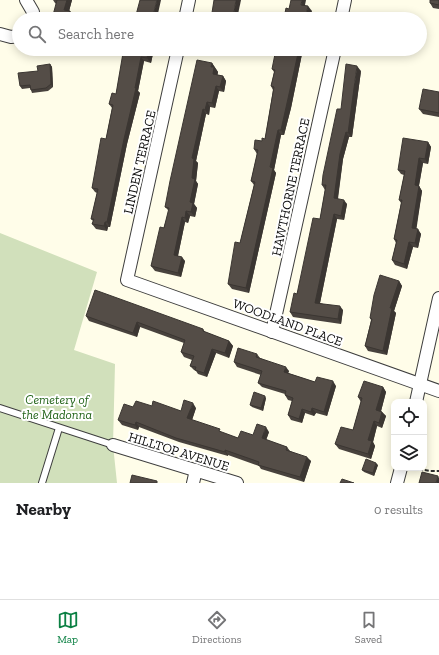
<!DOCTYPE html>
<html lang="en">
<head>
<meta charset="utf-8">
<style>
	body { margin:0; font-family:"Zilla Slab",serif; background:#f6f6f6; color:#202124 }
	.controls { position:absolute; right:12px; bottom:12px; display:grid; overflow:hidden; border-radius:8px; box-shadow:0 2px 10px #0003 }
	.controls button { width:36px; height:36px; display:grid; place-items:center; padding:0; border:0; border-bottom:1px solid #e0e0e0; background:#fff; color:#202124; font:20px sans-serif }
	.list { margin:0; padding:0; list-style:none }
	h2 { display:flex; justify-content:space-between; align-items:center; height:52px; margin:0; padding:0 16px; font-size:17px }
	h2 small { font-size:13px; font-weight:400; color:#757577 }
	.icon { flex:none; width:22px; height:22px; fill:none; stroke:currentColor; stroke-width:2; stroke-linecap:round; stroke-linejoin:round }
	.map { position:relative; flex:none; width:439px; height:483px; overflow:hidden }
	.search { position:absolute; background:#fff; box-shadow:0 2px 10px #0003; left:12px; right:12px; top:12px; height:44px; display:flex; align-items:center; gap:10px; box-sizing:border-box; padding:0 14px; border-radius:22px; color:#757577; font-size:15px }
	.sheet { height:116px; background:#fff }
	nav { display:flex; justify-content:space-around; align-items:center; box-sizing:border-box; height:56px; border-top:1px solid #e0e0e0; background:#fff; font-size:11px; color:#757577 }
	nav a { display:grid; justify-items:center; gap:2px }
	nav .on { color:#0b8043 }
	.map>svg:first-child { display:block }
	.cemetery { fill:#d1e0bb }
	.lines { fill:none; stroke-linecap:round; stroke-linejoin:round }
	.service-casing { stroke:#3e3e3e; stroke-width:8 }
	.minor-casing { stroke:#3e3e3e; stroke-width:14 }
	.path { stroke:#2d2d2d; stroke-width:2; stroke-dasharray:4 2; stroke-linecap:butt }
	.service { stroke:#fff; stroke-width:6 }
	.minor { stroke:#fff; stroke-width:12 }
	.wall { fill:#48423d }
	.shaded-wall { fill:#3b3632 }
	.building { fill:#544d47; stroke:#3b3632 }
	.labels { text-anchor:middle; stroke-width:4; stroke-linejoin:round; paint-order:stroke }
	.street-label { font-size:13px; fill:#0b0b0b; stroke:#fff }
	.park-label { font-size:13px; font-style:italic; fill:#23641a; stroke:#fff }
</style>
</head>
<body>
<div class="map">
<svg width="439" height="483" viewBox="0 0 439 483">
	<rect width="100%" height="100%" fill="#fffde9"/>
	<!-- cemetery -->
	<path class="cemetery" d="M 0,233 L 97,272 L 74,350 L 115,364 L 113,445 L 117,483 L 0,483 Z"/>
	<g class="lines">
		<defs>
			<g id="service">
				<path d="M 0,408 L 113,445"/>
				<path d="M 42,483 L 59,428"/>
			</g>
			<g id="minor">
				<path d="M 26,0 L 33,12 L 33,19"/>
				<path d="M 185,19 L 189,0"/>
				<path d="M 341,19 L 345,0"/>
				<path d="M 0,34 L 11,37 L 19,36"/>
				<path d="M 178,49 L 127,280 L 439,391"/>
				<path d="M 272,332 L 335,49"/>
				<path d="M 416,402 L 439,298"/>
				<path d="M 113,445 L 237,483"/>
				<path d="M 193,483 L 196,470"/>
				<path d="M 397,483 L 401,468"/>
			</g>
		</defs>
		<!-- service casing -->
		<use href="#service" class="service-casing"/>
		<!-- minor casing -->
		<use href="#minor" class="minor-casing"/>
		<!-- path -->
		<path class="path" d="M 413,468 L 430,471 L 439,471"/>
		<!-- service -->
		<use href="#service" class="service"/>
		<!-- minor -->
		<use href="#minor" class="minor"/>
	</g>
	<!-- wall -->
	<g class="wall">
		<path d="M 53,0 L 72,0 L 69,11 L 70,11 L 73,16 L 55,3 Z"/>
		<path d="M 439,0 L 439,9 L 433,8 L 430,3 Z"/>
		<path d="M 154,49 L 151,63 L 144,61 L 138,91 L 140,93 L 127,144 L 110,227 L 108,227 L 107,231 L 96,229 L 92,224 L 93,221 L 91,219 L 97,193 L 95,192 L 92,188 L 106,139 L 112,108 L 109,104 L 116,94 L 123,56 L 120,52 Z"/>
		<path d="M 226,49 L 235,49 L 234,51 Z"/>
		<path d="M 280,49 L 303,49 L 291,108 L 284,135 L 281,135 L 274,170 L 276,173 L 249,293 L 232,289 L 228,284 L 240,243 L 254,185 L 251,181 L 257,154 L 254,149 L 265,139 L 273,90 L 271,86 L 274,72 L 272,69 L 279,55 Z"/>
		<path d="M 362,49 L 379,49 L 378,53 Z"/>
		<path d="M 212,63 L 218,72 L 217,75 L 223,76 L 226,81 L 224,92 L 219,91 L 215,108 L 210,107 L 209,115 L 206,114 L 196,161 L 198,163 L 196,181 L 198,184 L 194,204 L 197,208 L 195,217 L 190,216 L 188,223 L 185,222 L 178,256 L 185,261 L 181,277 L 155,271 L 151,266 L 169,211 L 165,207 Z"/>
		<path d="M 50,64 L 52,67 L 53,87 L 48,91 L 32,93 L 31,90 L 30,88 L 22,89 L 20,86 L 38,71 Z"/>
		<path d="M 361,71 L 352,137 L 349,137 L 343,159 L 338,199 L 347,204 L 344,220 L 337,219 L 320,303 L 343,310 L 341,324 L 293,317 L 290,312 L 297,294 L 320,219 L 325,190 L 322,185 L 341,109 Z"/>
		<path d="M 439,92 L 439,117 L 423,114 L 419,109 Z"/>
		<path d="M 428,142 L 431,147 L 428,164 L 423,163 L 419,186 L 422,191 L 416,228 L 421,234 L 418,248 L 413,247 L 407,269 L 395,265 L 392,260 L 396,243 L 394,239 L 401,203 L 399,200 L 404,175 L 401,174 L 398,170 Z"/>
		<path d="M 399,281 L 402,286 L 394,311 L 396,313 L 387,355 L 368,351 L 365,346 L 371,320 L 370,318 Z"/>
		<path d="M 86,316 L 203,329 L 205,332 L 229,341 L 233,346 L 229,358 L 216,353 L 207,377 L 198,374 L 196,371 L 194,370 L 190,366 L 192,360 L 184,357 L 181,352 L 184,343 L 140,327 L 137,337 L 89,321 Z"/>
		<path d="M 257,354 L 260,358 L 289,371 L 288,373 L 315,382 L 336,386 L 327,416 L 316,413 L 314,416 L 305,413 L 302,423 L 291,420 L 288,415 L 292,401 L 288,400 L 285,395 L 285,394 L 262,387 L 258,383 L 261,375 L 237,367 L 234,362 Z"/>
		<path d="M 383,387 L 386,392 L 381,411 L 386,416 L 382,428 L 377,426 L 373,442 L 375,446 L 371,459 L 339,449 L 335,444 L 353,430 L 361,402 L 358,397 Z"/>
		<path d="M 266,398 L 263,411 L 252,407 L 250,405 Z"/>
		<path d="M 152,406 L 181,411 L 196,408 L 192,420 L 223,433 L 238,438 L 269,432 L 266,440 L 287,447 L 290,451 L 311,461 L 304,482 L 261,469 L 259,466 L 228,455 L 228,456 L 179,442 L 139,427 L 138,430 L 122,425 L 118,420 L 133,407 Z"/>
		<path d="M 378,465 L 374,476 L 364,472 L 362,470 Z"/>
	</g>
	<!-- shaded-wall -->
	<g class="shaded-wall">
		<path d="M 67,0 L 72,0 L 68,15 L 64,10 Z"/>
		<path d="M 157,0 L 161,0 L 157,18 L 158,19 L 155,19 L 153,16 Z"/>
		<path d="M 236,0 L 241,0 L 237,19 L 233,19 Z"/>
		<path d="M 302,0 L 306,0 L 304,10 L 301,5 Z"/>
		<path d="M 308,6 L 312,11 L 310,19 L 305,19 Z"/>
		<path d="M 70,11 L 73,16 L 72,19 L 68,19 Z"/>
		<path d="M 149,49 L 154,49 L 151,63 L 147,58 Z"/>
		<path d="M 299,49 L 303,49 L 291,108 L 284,135 L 281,130 Z"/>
		<path d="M 375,49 L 379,49 L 378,53 Z"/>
		<path d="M 141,57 L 144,61 L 138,91 L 140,93 L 127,144 L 110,227 L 107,222 L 124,139 Z"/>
		<path d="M 212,63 L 218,72 L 217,79 L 213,74 L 211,67 Z"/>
		<path d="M 50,64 L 52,67 L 53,87 L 51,84 Z"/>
		<path d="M 357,66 L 361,71 L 352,137 L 348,133 Z"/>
		<path d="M 223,76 L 226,81 L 224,92 L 220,87 Z"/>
		<path d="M 216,86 L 219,91 L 215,108 L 212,103 Z"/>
		<path d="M 207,102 L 210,107 L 209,115 L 205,110 Z"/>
		<path d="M 203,109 L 206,114 L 196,161 L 198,163 L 196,181 L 198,184 L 194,204 L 197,208 L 195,217 L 191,212 L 190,202 L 192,178 L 192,158 Z"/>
		<path d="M 278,130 L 281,135 L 274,170 L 276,173 L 249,293 L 246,288 Z"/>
		<path d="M 346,132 L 349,137 L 343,159 L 337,203 L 334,198 L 340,154 Z"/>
		<path d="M 428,142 L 431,147 L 428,164 L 425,159 Z"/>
		<path d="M 419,158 L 423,163 L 418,190 L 415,185 Z"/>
		<path d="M 419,186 L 422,191 L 416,232 L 412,228 Z"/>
		<path d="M 344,200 L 347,204 L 344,220 L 341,216 Z"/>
		<path d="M 186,211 L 190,216 L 188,223 L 185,218 Z"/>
		<path d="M 334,214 L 337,219 L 319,308 L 315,303 Z"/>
		<path d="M 182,217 L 185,222 L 177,260 L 174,255 Z"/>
		<path d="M 105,222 L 108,227 L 107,231 L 104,226 Z"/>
		<path d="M 418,229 L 421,234 L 418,248 L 415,243 Z"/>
		<path d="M 409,242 L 413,247 L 407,269 L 404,264 Z"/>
		<path d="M 182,257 L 185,261 L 181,277 L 178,273 Z"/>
		<path d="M 399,281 L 402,286 L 394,311 L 396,313 L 387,355 L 383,351 L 390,308 Z"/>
		<path d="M 340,306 L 343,310 L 341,324 L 338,319 Z"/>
		<path d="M 137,322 L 140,327 L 137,337 L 133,333 Z"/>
		<path d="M 229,341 L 233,346 L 229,358 L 225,353 Z"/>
		<path d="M 212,349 L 216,353 L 207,377 L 204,373 Z"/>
		<path d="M 286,367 L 289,371 L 287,376 L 284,372 Z"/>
		<path d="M 333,381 L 336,386 L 327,416 L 324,412 Z"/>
		<path d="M 383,387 L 386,392 L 380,415 L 376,410 Z"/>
		<path d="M 265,396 L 266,398 L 263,411 L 261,408 Z"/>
		<path d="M 193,403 L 196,408 L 191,423 L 187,418 Z"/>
		<path d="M 312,408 L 316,413 L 314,416 L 311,412 Z"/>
		<path d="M 302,409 L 305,413 L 302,423 L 299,419 Z"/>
		<path d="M 382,412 L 386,416 L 382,428 L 379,423 Z"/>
		<path d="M 374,421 L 377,426 L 373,442 L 375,446 L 371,459 L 368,454 L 368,440 Z"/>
		<path d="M 136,422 L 139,427 L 138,430 L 135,425 Z"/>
		<path d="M 266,427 L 269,432 L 265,443 L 262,438 Z"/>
		<path d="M 225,450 L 228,455 L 228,456 L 225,452 Z"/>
		<path d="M 307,457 L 311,461 L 304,482 L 300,477 Z"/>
		<path d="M 376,463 L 378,465 L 374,476 L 373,473 Z"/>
		<path d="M 438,476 L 439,478 L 439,483 L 436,483 Z"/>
	</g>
	<!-- building -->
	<g class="building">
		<path d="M 57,0 L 67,0 L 64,10 L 70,11 L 68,19 L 52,19 Z"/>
		<path d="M 140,0 L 157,0 L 153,16 L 156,17 L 156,19 L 129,19 L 131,13 L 136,15 Z"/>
		<path d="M 214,0 L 236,0 L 233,19 L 211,19 Z"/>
		<path d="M 291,0 L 302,0 L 301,5 L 308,6 L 305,19 L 289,19 L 284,18 L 286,8 L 289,9 Z"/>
		<path d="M 430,0 L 439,0 L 439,5 L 430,3 Z"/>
		<path d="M 121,49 L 149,49 L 147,58 L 141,57 L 135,88 L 136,88 L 124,139 L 107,222 L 105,222 L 104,226 L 92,224 L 94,219 L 91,219 L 98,189 L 92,188 L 101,138 L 106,139 L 113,105 L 109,104 L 112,93 L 116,94 L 123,53 L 120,52 Z"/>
		<path d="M 280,49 L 299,49 L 281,130 L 278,130 L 270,167 L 273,168 L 246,288 L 228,284 L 235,242 L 240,243 L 255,182 L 251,181 L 258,150 L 254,149 L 255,140 L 262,141 L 262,138 L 265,139 L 274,87 L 271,86 L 275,70 L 272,69 L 275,54 L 279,55 Z"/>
		<path d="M 197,60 L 212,63 L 211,67 L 214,67 L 213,74 L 223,76 L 220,87 L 216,86 L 212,103 L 207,102 L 205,110 L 203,109 L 192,158 L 194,159 L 192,178 L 195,179 L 190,202 L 193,203 L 191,212 L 186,211 L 185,218 L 182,217 L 174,255 L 182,257 L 178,273 L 151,266 L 160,227 L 164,228 L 169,208 L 165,207 L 170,181 Z"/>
		<path d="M 50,64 L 51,84 L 46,88 L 31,90 L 30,85 L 20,86 L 18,73 L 38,71 L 37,66 Z"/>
		<path d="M 346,64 L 357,66 L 348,133 L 346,132 L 340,154 L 334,198 L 344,200 L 341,216 L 334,214 L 315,303 L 340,306 L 338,319 L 290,312 L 294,293 L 297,294 L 313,218 L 320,219 L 326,185 L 322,185 L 323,175 L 337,109 L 341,109 Z"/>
		<path d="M 423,89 L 439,92 L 439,113 L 419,109 Z"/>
		<path d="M 403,138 L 428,142 L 425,159 L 419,158 L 415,185 L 419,186 L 412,228 L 418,229 L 415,243 L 409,242 L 404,264 L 392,260 L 397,240 L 394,239 L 402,200 L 399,200 L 405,171 L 398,170 Z"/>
		<path d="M 380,275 L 399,281 L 390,308 L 392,308 L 383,351 L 365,346 L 372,319 L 370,318 L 374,295 Z"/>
		<path d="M 95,290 L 203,329 L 203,331 L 229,341 L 225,353 L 212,349 L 204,373 L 195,370 L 196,367 L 190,366 L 194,356 L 181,352 L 185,340 L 137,322 L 133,333 L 86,316 Z"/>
		<path d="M 238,348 L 257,354 L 256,357 L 286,367 L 284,372 L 315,382 L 317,377 L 333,381 L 324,412 L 312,408 L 311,412 L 302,409 L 299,419 L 288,415 L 293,398 L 285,395 L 286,391 L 258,383 L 262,371 L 234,362 Z"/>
		<path d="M 364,381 L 383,387 L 376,410 L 382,412 L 379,423 L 374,421 L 368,440 L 372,441 L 368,454 L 335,444 L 341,427 L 353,430 L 362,398 L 358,397 Z"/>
		<path d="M 254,392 L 265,396 L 261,408 L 250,405 Z"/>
		<path d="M 184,400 L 193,403 L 187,418 L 220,429 L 219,431 L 238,438 L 241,431 L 253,435 L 257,424 L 266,427 L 262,438 L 287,447 L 286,450 L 307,457 L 300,477 L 258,465 L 259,462 L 225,450 L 225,452 L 176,438 L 136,422 L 135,425 L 118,420 L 124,404 L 133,407 L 136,401 L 152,406 L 153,401 L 181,411 Z"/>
		<path d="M 366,459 L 376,463 L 373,473 L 362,470 Z"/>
		<path d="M 422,472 L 438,476 L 436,483 L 419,483 Z"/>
		<path d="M 132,475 L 157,481 L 157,483 L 130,483 Z"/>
		<path d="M 342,479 L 354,483 L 340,483 Z"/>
	</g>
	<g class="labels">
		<!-- street labels -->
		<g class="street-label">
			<text transform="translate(139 162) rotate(-77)" y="5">LINDEN TERRACE</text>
			<text transform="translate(290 187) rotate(-78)" y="5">HAWTHORNE TERRACE</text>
			<text transform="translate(288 322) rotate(20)" y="5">WOODLAND PLACE</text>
			<text transform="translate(179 451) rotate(17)" y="5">HILLTOP AVENUE</text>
		</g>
		<!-- park labels -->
		<g class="park-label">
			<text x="57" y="404">Cemetery of<tspan x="57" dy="15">the Madonna</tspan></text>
		</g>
	</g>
</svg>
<div class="controls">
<button><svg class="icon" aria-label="locate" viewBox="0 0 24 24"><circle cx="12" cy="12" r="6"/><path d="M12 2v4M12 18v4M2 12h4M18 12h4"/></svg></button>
<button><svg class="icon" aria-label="layers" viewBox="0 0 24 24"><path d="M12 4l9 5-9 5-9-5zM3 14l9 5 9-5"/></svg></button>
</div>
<div class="search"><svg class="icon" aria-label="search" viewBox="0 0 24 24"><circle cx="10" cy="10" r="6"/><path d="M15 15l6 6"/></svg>Search here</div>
</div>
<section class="sheet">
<h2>Nearby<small>0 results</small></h2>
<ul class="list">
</ul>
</section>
<nav>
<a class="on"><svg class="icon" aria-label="map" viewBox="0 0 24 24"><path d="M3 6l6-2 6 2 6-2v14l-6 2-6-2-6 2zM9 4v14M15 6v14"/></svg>Map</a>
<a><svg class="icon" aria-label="directions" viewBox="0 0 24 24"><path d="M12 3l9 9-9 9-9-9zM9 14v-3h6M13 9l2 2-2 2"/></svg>Directions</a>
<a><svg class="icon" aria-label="saved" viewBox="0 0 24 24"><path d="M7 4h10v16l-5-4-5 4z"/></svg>Saved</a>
</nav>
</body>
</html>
